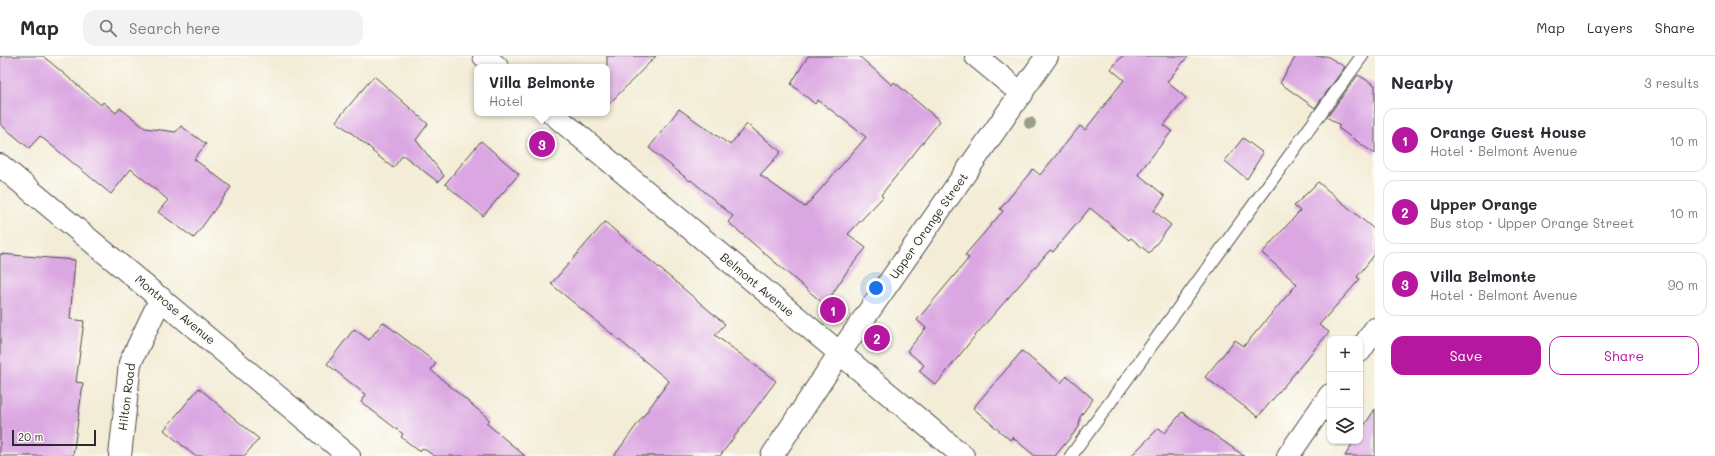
<!DOCTYPE html>
<html lang="en">
<head>
<meta charset="utf-8">
<style>
	body { margin:0; font-family:Mali,sans-serif; background:#f2f2f3; color:#2b2b33 }
	.controls { position:absolute; right:12px; bottom:12px; display:grid; overflow:hidden; border-radius:8px; box-shadow:0 1px 3px #0004 }
	.controls button { width:36px; height:36px; display:grid; place-items:center; padding:0; border:0; border-bottom:1px solid #e1e1e2; background:#fff; color:#2b2b33; font:20px sans-serif }
	.scale { position:absolute; left:12px; bottom:10px; width:84px; box-sizing:border-box; padding-left:4px; border:2px solid #2b2b2b; border-top:0; font-size:11px; line-height:14px; white-space:nowrap; color:#2b2b2b; -webkit-text-stroke:3px #fdfcf7; paint-order:stroke }
	.you { position:absolute; left:876px; top:232px; width:14px; height:14px; margin:-10px; border:3px solid #fff; border-radius:50%; background:#1a73e8; box-shadow:0 0 0 6px #1a73e833 }
	.badge { display:grid; place-items:center; width:26px; height:26px; border-radius:50%; background:#b5179e; color:#fff; font-size:13px; font-weight:700 }
	.pin { position:absolute; translate:-50% -50%; border:2px solid #fff; box-shadow:0 1px 4px #0006 }
	.popup { position:absolute; left:474px; top:8px; width:136px; height:52px; box-sizing:border-box; display:grid; place-content:center; border-radius:8px; background:#fff; filter:drop-shadow(0 1px 3px #0005); font-size:13px; white-space:nowrap; color:#7c7c81 }
	.popup b { font-size:15px; color:#2b2b33 }
	.popup::after { content:''; position:absolute; left:50%; top:100%; margin-left:-8px; border:8px solid transparent; border-top-color:#fff }
	.list { margin:0; padding:0; list-style:none }
	h2 { display:flex; justify-content:space-between; align-items:center; height:52px; margin:0; padding:0 16px; font-size:17px }
	h2 small { font-size:13px; font-weight:400; color:#7c7c81 }
	.list li { display:grid; grid-template-columns:26px 1fr auto; gap:12px; align-items:center; box-sizing:border-box; height:64px; margin:0 8px 8px; padding:0 8px; border:1px solid #e1e1e2; border-radius:12px }
	.list b { display:block; font-size:15px; white-space:nowrap }
	.list p { margin:0; font-size:13px; white-space:nowrap; color:#7c7c81 }
	.list em { font-size:13px; font-style:normal; color:#7c7c81 }
	.actions { display:flex; gap:8px; padding:12px 16px }
	.actions a { flex:1; padding:9px 0; border:1px solid #b5179e; border-radius:12px; text-align:center; font-size:14px; color:#b5179e }
	.actions .main { background:#b5179e; color:#fff }
	.icon { flex:none; width:22px; height:22px; fill:none; stroke:currentColor; stroke-width:2; stroke-linecap:round; stroke-linejoin:round }
	.map { position:relative; flex:none; width:1375px; height:400px; overflow:hidden }
	header { display:flex; align-items:center; gap:24px; box-sizing:border-box; height:56px; padding:0 20px; background:#fff; border-bottom:1px solid #e1e1e2 }
	header strong { font-size:19px }
	nav { display:flex; gap:22px; margin-inline-start:auto; font-size:14px }
	.search { width:280px; height:36px; background:#f2f2f3; display:flex; align-items:center; gap:10px; box-sizing:border-box; padding:0 14px; border-radius:12px; color:#7c7c81; font-size:15px }
	main { display:flex }
	aside { flex:1; background:#fff }
	.map>svg:first-child { display:block }
	.building { fill:#dba7e2 }
	.lines { fill:none; stroke-linecap:round; stroke-linejoin:round }
	.service-casing { stroke:#494845; stroke-width:14 }
	.minor-casing { stroke:#494845; stroke-width:24 }
	.tertiary-casing { stroke:#494845; stroke-width:24 }
	.service { stroke:#fff; stroke-width:12 }
	.minor { stroke:#fff; stroke-width:22 }
	.tertiary { stroke:#fff; stroke-width:22 }
	.tree { fill:#97a088 }
	.labels { text-anchor:middle; stroke-width:3; stroke-linejoin:round; paint-order:stroke }
	.street-label { font-size:12px; fill:#2b2b2b; stroke:#fdfcf7 }
</style>
</head>
<body>
<header>
<strong>Map</strong>
<div class="search"><svg class="icon" aria-label="search" viewBox="0 0 24 24"><circle cx="10" cy="10" r="6"/><path d="M15 15l6 6"/></svg>Search here</div>
<nav><a>Map</a><a>Layers</a><a>Share</a></nav>
</header>
<main>
<div class="map">
<svg width="1375" height="400" viewBox="0 0 1375 400">
	<rect width="100%" height="100%" fill="#fdfcf7"/>
	<filter id="ink" filterUnits="userSpaceOnUse"><feTurbulence type="fractalNoise" baseFrequency=".025" numOctaves="2"/><feDisplacementMap in="SourceGraphic" scale="8" xChannelSelector="R" yChannelSelector="G"/><feConvolveMatrix kernelMatrix="1 2 1 2 8 2 1 2 1" color-interpolation-filters="sRGB"/></filter>
	<filter id="wash" filterUnits="userSpaceOnUse"><feTurbulence type="fractalNoise" baseFrequency=".012" numOctaves="4" result="noise"/><feDisplacementMap in="SourceGraphic" scale="16" xChannelSelector="R" yChannelSelector="G"/><feGaussianBlur stdDeviation="0.9" result="paint"/><feColorMatrix in="noise" values="0 0 0 0 0 0 0 0 0 0 0 0 0 0 0 0 0 1.4 0 .05"/><feComposite in="paint" operator="in"/></filter>
	<g filter="url(#wash)">
		<rect width="100%" height="100%" fill="#f3ecd6"/>
		<g id="blocks">
			<!-- building -->
			<g class="building">
				<path d="M 0,0 L 43,0 L 101,49 L 103,46 L 116,57 L 120,52 L 145,72 L 176,76 L 181,70 L 206,88 L 194,103 L 231,131 L 194,182 L 158,156 L 168,144 L 131,113 L 111,138 L 40,80 L 29,92 L 0,68 Z"/>
				<path d="M 607,0 L 656,0 L 607,50 Z"/>
				<path d="M 808,0 L 859,0 L 892,29 L 894,26 L 940,65 L 881,139 L 883,141 L 848,178 L 866,192 L 848,214 L 825,249 L 728,166 L 733,160 L 691,124 L 690,125 L 649,92 L 679,53 L 730,89 L 747,68 L 781,96 L 760,119 L 805,151 L 866,81 L 818,44 L 815,48 L 791,28 Z"/>
				<path d="M 1122,0 L 1188,0 L 1167,26 L 1186,42 L 1164,69 L 1172,75 L 1138,118 L 1165,140 L 1154,155 L 1171,169 L 1149,197 L 1131,182 L 1129,184 L 1090,152 L 1053,196 L 1050,194 L 974,281 L 936,329 L 919,315 L 924,309 L 907,295 L 926,272 L 917,264 L 969,202 L 965,199 L 1003,155 L 1000,153 L 1033,113 L 1040,119 L 1080,70 L 1085,74 L 1124,24 L 1111,13 Z"/>
				<path d="M 1296,0 L 1327,0 L 1345,11 L 1315,52 L 1280,27 Z"/>
				<path d="M 1358,19 L 1375,29 L 1375,98 L 1338,72 L 1340,69 L 1327,61 Z"/>
				<path d="M 374,20 L 428,68 L 416,84 L 444,120 L 438,126 L 403,99 L 393,112 L 372,95 L 373,94 L 336,65 Z"/>
				<path d="M 1243,82 L 1263,97 L 1247,123 L 1225,105 Z"/>
				<path d="M 481,85 L 519,118 L 483,160 L 445,128 Z"/>
				<path d="M 1318,126 L 1375,174 L 1375,198 L 1357,221 L 1360,223 L 1319,269 L 1329,276 L 1258,361 L 1205,321 L 1235,284 L 1244,290 L 1297,228 L 1262,197 L 1300,155 L 1294,150 Z"/>
				<path d="M 605,166 L 725,268 L 715,279 L 776,325 L 720,400 L 614,400 L 669,325 L 551,228 Z"/>
				<path d="M 0,198 L 75,204 L 70,263 L 84,265 L 76,326 L 83,327 L 73,400 L 0,400 Z"/>
				<path d="M 383,266 L 436,307 L 431,314 L 490,364 L 486,367 L 525,400 L 434,400 L 423,392 L 419,395 L 401,381 L 403,378 L 361,346 L 366,339 L 327,308 L 354,273 L 369,284 Z"/>
				<path d="M 1022,295 L 1061,327 L 1067,320 L 1093,343 L 1080,361 L 1079,371 L 1055,400 L 1035,400 L 1012,381 L 1010,384 L 973,352 Z"/>
				<path d="M 199,332 L 259,383 L 244,400 L 195,400 L 164,374 Z"/>
				<path d="M 1375,353 L 1375,400 L 1345,400 L 1354,385 L 1360,385 L 1360,376 Z"/>
				<path d="M 1182,356 L 1244,400 L 1131,400 L 1159,372 L 1165,377 Z"/>
			</g>
		</g>
	</g>
	<g filter="url(#ink)">
		<use href="#blocks" fill-opacity="0" stroke="#494845" stroke-width="1"/>
		<g class="lines">
			<defs>
				<path id="service" d="M 1071,400 L 1362,0"/>
				<g id="minor">
					<path d="M 484,0 L 497,11"/>
					<path d="M 976,0 L 1022,38"/>
					<path d="M 552,57 L 963,400"/>
					<path d="M 0,109 L 349,400"/>
					<path d="M 1360,295 L 1375,273"/>
					<path d="M 120,400 L 130,307 L 161,242"/>
					<path d="M 1288,400 L 1330,339"/>
				</g>
				<path id="tertiary" d="M 772,400 L 839,298 L 1047,0"/>
			</defs>
			<!-- service casing -->
			<use href="#service" class="service-casing"/>
			<!-- minor casing -->
			<use href="#minor" class="minor-casing"/>
			<!-- tertiary casing -->
			<use href="#tertiary" class="tertiary-casing"/>
			<!-- service -->
			<use href="#service" class="service"/>
			<!-- minor -->
			<use href="#minor" class="minor"/>
			<!-- tertiary -->
			<use href="#tertiary" class="tertiary"/>
		</g>
		<!-- trees -->
		<circle class="tree" cx="1030" cy="67" r="6"/>
	</g>
	<g class="labels">
		<!-- street labels -->
		<g class="street-label">
			<text transform="translate(929 170) rotate(-55)" y="4">Upper Orange Street</text>
			<text transform="translate(757 229) rotate(40)" y="4">Belmont Avenue</text>
			<text transform="translate(175 254) rotate(40)" y="4">Montrose Avenue</text>
			<text transform="translate(127 341) rotate(-83)" y="4">Hilton Road</text>
		</g>
	</g>
</svg>
<div class="controls">
<button>+</button>
<button>−</button>
<button><svg class="icon" aria-label="layers" viewBox="0 0 24 24"><path d="M12 4l9 5-9 5-9-5zM3 14l9 5 9-5"/></svg></button>
</div>
<div class="scale">20 m</div>
<div class="you"></div>
<div class="pin badge" style="left:833px;top:254px">1</div>
<div class="pin badge" style="left:877px;top:282px">2</div>
<div class="pin badge" style="left:542px;top:88px">3</div>
<div class="popup"><b>Villa Belmonte</b>Hotel</div>
</div>
<aside>
<h2>Nearby<small>3 results</small></h2>
<ul class="list">
<li><span class="badge">1</span><div><b>Orange Guest House</b><p>Hotel · Belmont Avenue</p></div><em>10 m</em></li>
<li><span class="badge">2</span><div><b>Upper Orange</b><p>Bus stop · Upper Orange Street</p></div><em>10 m</em></li>
<li><span class="badge">3</span><div><b>Villa Belmonte</b><p>Hotel · Belmont Avenue</p></div><em>90 m</em></li>
</ul>
<div class="actions"><a class="main">Save</a><a>Share</a></div>
</aside>
</main>
</body>
</html>
